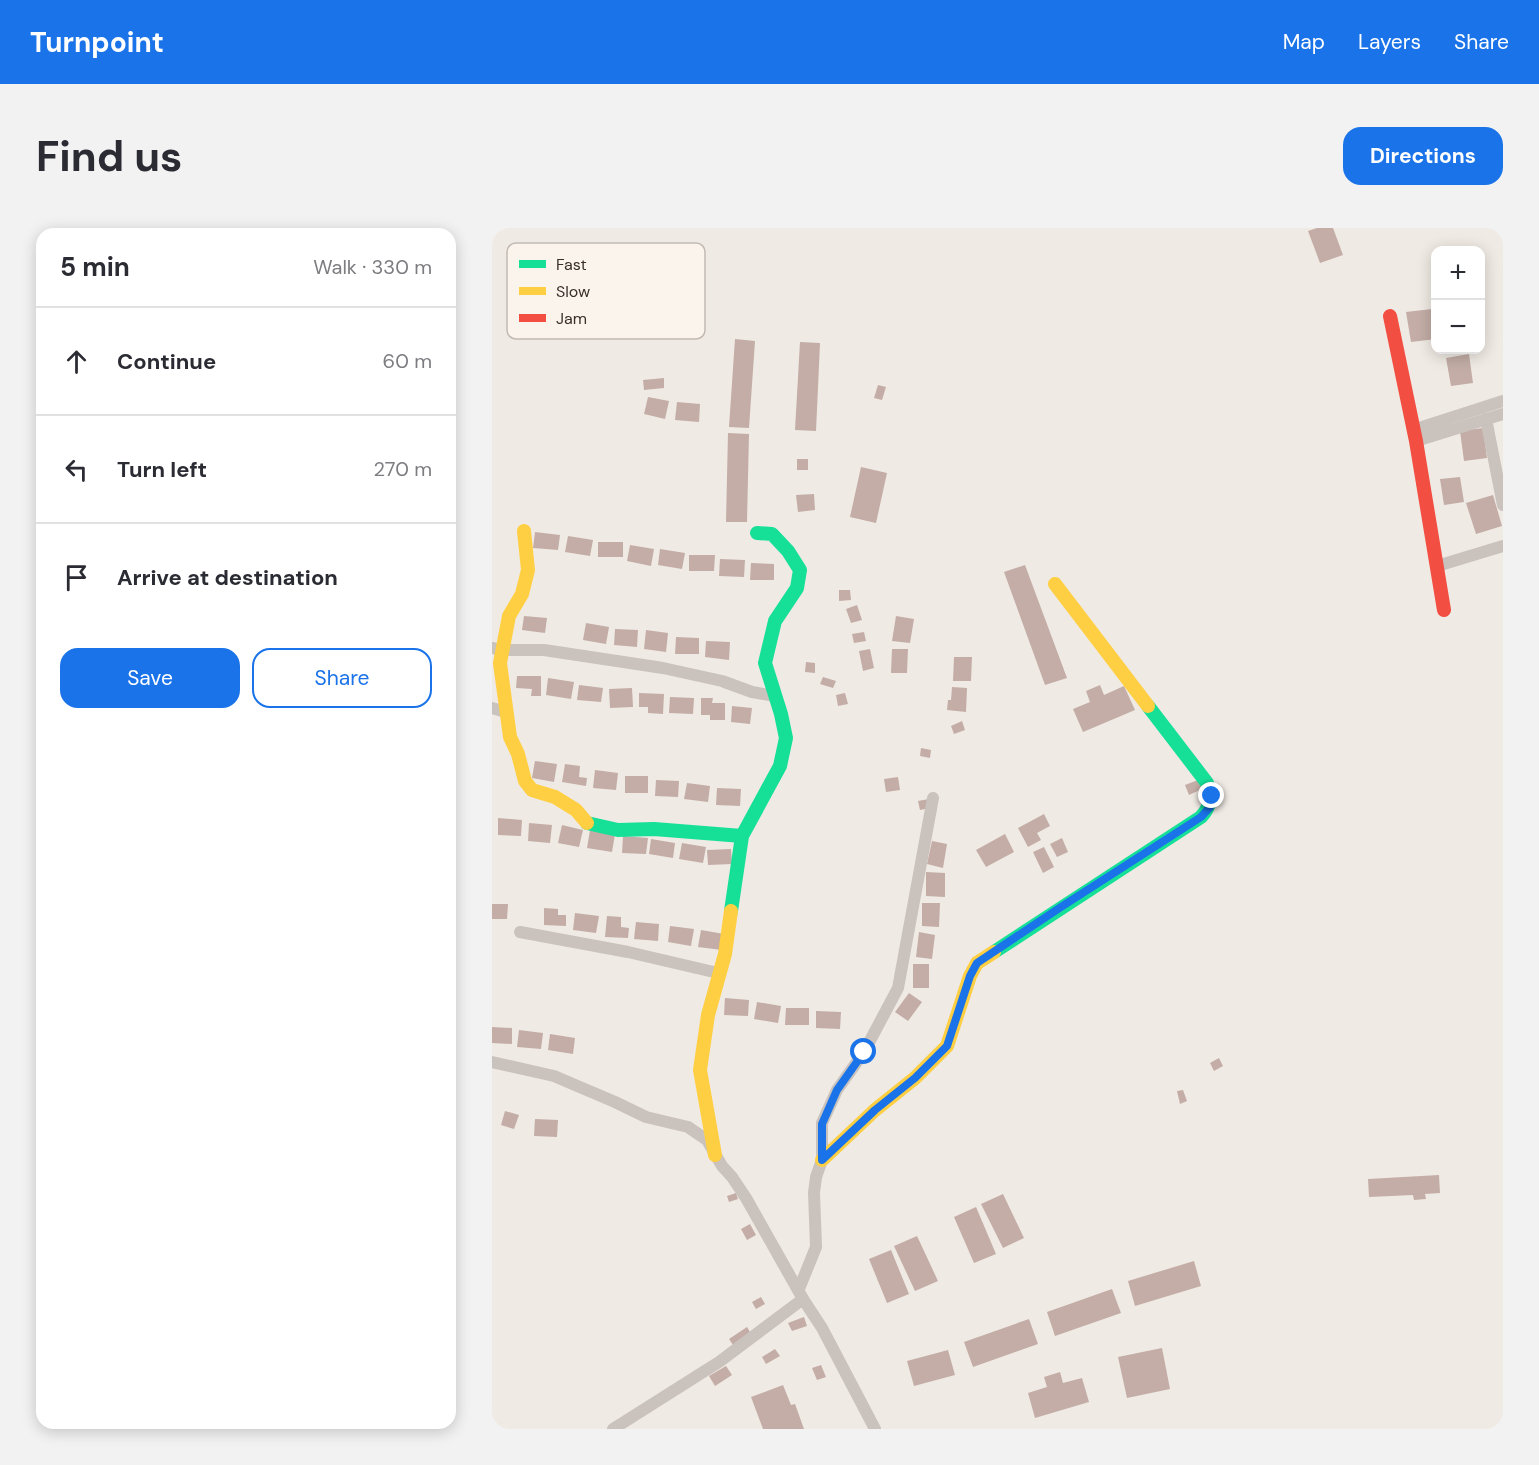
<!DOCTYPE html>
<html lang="en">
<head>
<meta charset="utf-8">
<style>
	body { margin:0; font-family:"DM Sans",sans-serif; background:#f2f2f3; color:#2b2b33 }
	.controls { position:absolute; right:18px; top:18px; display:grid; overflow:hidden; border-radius:12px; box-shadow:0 3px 15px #0003 }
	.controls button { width:54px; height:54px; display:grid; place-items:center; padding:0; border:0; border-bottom:2px solid #e1e1e2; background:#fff; color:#2b2b33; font:30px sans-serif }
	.stop { position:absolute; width:18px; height:18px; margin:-14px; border:4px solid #1a73e8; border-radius:50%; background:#fff }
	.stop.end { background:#1a73e8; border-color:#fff; box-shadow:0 2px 6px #0008 }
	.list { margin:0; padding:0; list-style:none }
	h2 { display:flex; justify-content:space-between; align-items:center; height:78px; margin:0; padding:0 24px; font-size:26px }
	h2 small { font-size:20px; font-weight:400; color:#7c7c81 }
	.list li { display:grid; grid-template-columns:39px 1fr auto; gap:18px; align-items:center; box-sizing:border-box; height:108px; padding:0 24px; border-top:2px solid #e1e1e2 }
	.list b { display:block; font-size:22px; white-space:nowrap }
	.list em { font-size:20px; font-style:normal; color:#7c7c81 }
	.actions { display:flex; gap:12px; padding:18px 24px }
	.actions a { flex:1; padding:14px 0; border:2px solid #1a73e8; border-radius:18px; text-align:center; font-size:21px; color:#1a73e8 }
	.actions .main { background:#1a73e8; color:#fff }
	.icon { flex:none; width:33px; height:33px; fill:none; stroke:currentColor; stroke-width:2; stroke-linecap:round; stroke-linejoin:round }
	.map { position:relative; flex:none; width:1011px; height:1201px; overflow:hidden; border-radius:18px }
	header { display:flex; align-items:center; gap:36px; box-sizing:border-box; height:84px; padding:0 30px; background:#1a73e8; color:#fff }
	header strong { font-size:28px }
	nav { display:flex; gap:33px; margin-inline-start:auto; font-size:21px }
	.intro { display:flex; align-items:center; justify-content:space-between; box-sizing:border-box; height:144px; padding:0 36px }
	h1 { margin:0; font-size:42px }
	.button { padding:15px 27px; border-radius:18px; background:#1a73e8; color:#fff; font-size:21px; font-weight:700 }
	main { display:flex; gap:36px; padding:0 36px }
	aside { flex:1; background:#fff; border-radius:18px; box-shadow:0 3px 15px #0003 }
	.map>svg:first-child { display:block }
	.building { fill:#c3ada6 }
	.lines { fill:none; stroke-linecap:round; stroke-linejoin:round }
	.street { stroke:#c9c2bd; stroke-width:12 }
	.fast { stroke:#16e098; stroke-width:14 }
	.slow { stroke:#ffcf43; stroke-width:14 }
	.jam { stroke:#f24e42; stroke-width:14 }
	.route { stroke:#1a73e8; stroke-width:8 }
	.key { fill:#fbf4ec; stroke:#c1b9b2; stroke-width:1.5 }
	.key-label { font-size:16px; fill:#3a2e2a }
</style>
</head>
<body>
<header>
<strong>Turnpoint</strong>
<nav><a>Map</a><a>Layers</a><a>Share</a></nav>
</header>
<div class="intro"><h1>Find us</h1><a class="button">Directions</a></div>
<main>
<aside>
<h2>5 min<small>Walk · 330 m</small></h2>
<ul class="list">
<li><svg class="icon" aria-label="ahead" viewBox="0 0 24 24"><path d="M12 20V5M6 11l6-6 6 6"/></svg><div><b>Continue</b></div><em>60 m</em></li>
<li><svg class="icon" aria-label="left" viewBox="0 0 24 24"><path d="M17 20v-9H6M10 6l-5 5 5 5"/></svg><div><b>Turn left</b></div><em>270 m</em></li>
<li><svg class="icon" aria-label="arrive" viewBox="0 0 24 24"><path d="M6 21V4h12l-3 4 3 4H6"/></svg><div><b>Arrive at destination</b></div></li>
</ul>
<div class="actions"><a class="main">Save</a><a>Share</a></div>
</aside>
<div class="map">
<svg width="1011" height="1201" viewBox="0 0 1011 1201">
	<rect width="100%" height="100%" fill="#f0eae4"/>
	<!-- building -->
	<g class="building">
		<path d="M 825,0 L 841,0 L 851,27 L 828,35 L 816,3 Z"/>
		<path d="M 940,81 L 944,111 L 919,114 L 914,84 Z"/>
		<path d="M 243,111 L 263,113 L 257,200 L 237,199 Z"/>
		<path d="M 308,114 L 328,115 L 324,203 L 303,202 Z"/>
		<path d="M 977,126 L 981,155 L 959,158 L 954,130 Z"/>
		<path d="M 172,150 L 172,160 L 152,162 L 151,152 Z"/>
		<path d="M 386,157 L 394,159 L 390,172 L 382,170 Z"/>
		<path d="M 156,169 L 177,173 L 173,191 L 152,186 Z"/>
		<path d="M 185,174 L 208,176 L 207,194 L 183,192 Z"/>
		<path d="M 991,200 L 995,230 L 972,233 L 968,203 Z"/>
		<path d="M 236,205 L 257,206 L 255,294 L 234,294 Z"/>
		<rect x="305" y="231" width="11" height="11"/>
		<path d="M 369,239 L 395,245 L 384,295 L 358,289 Z"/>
		<path d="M 968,249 L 972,274 L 952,277 L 948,251 Z"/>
		<path d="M 322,266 L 323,282 L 306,284 L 304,267 Z"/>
		<path d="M 1001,267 L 1010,298 L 984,306 L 974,275 Z"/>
		<path d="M 43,304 L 68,307 L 66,322 L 41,320 Z"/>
		<path d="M 76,308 L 101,312 L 98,328 L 73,324 Z"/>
		<rect x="106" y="314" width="25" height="15"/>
		<path d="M 138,317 L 162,321 L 159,338 L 135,333 Z"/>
		<path d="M 168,321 L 193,325 L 190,341 L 166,337 Z"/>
		<path d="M 197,327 L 223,327 L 222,343 L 197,343 Z"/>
		<path d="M 228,331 L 253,332 L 252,349 L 227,348 Z"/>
		<path d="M 259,335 L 282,336 L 282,352 L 258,352 Z"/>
		<path d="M 533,337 L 575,450 L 553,457 L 512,344 Z"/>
		<path d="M 347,362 L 358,362 L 359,372 L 347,373 Z"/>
		<path d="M 365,377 L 370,392 L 359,395 L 354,381 Z"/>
		<path d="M 32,388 L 55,390 L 53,405 L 30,402 Z"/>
		<path d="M 404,388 L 422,391 L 418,415 L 400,413 Z"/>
		<path d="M 94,395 L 117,399 L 114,416 L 91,412 Z"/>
		<path d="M 123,401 L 146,402 L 145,419 L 122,417 Z"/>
		<path d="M 154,402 L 176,405 L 174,424 L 152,421 Z"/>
		<path d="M 372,404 L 374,413 L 362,415 L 360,406 Z"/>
		<path d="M 184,409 L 207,410 L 207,426 L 183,426 Z"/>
		<path d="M 214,413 L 238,414 L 237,432 L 213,429 Z"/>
		<path d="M 378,421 L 382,440 L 371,443 L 367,423 Z"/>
		<path d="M 400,421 L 416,421 L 415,445 L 399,445 Z"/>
		<path d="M 462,429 L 480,429 L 479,453 L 461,453 Z"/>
		<path d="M 314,434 L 323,435 L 323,445 L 313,444 Z"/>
		<path d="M 25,448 L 49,448 L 49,468 L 39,468 L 40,461 L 24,460 Z"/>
		<path d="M 331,449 L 344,453 L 341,460 L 328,456 Z"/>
		<path d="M 56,450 L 82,454 L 79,471 L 54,467 Z"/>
		<path d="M 87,457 L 111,460 L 109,474 L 85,472 Z"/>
		<path d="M 608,457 L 612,467 L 632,458 L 643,482 L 591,504 L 581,481 L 598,474 L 594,463 Z"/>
		<path d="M 460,459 L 475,460 L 474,484 L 455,482 L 456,472 L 459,472 Z"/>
		<path d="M 140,460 L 141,479 L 118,480 L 117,461 Z"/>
		<path d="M 147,465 L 172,466 L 171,486 L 156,485 L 156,479 L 147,479 Z"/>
		<path d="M 353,465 L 356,476 L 346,478 L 344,467 Z"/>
		<path d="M 178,469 L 202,470 L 201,486 L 177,485 Z"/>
		<path d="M 209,470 L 221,470 L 220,475 L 233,475 L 233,492 L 218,492 L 218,487 L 209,487 Z"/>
		<path d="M 240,478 L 260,480 L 258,496 L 239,494 Z"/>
		<path d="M 470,493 L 473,502 L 462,506 L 459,498 Z"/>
		<path d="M 429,520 L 439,522 L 438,530 L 428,528 Z"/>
		<path d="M 43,533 L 65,536 L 62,554 L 40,550 Z"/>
		<path d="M 73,536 L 88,538 L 87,549 L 95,550 L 94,558 L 70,554 Z"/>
		<path d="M 103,542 L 126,545 L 124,562 L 101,560 Z"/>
		<rect x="133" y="548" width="23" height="17"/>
		<path d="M 406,549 L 408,562 L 394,564 L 392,551 Z"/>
		<path d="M 164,552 L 187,553 L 186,569 L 163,568 Z"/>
		<path d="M 706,552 L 710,561 L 697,567 L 693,557 Z"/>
		<path d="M 195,555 L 218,558 L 216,574 L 192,571 Z"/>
		<path d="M 225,560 L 249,561 L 248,578 L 224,577 Z"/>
		<path d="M 437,571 L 438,580 L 428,582 L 426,573 Z"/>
		<path d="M 552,586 L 558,598 L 545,605 L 549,612 L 536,619 L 526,600 Z"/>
		<path d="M 6,590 L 30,592 L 29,608 L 6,607 Z"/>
		<path d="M 37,595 L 60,597 L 58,615 L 36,613 Z"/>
		<path d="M 70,597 L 91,602 L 87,619 L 66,615 Z"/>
		<path d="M 98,602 L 123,606 L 120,624 L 95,620 Z"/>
		<path d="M 513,606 L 522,624 L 494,639 L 484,622 Z"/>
		<path d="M 131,608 L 156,610 L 154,626 L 130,625 Z"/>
		<path d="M 570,610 L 576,624 L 565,629 L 558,616 Z"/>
		<path d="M 159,611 L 183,615 L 181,630 L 157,626 Z"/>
		<path d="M 440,613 L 455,616 L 451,640 L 435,636 Z"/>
		<path d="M 190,615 L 214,619 L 211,635 L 187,631 Z"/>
		<path d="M 552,619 L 562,639 L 551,645 L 541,624 Z"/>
		<path d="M 239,621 L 240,636 L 216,637 L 215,622 Z"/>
		<path d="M 434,644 L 453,645 L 453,669 L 434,668 Z"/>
		<path d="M 430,675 L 448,675 L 447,699 L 430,698 Z"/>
		<path d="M 0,676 L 16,676 L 15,691 L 0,691 Z"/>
		<path d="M 52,680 L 66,681 L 66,687 L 74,687 L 74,698 L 52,697 Z"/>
		<path d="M 83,685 L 107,688 L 104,705 L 81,702 Z"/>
		<path d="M 115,688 L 129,689 L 129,699 L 137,700 L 136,710 L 113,709 Z"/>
		<path d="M 144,694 L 167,696 L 166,713 L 142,711 Z"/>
		<path d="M 178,698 L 202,701 L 199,718 L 176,714 Z"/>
		<path d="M 209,702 L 232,706 L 230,722 L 206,719 Z"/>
		<path d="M 427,704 L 443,707 L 440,731 L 424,729 Z"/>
		<rect x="421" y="736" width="16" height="24"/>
		<path d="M 417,765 L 430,774 L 416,793 L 403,784 Z"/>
		<path d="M 233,770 L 257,772 L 256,788 L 232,787 Z"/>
		<path d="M 265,774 L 289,778 L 286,795 L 262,791 Z"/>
		<path d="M 294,780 L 317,780 L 317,797 L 293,797 Z"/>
		<path d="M 324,783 L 349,784 L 348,801 L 324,800 Z"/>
		<path d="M 0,799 L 20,800 L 20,816 L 0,815 Z"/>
		<path d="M 27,802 L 51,805 L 49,821 L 25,819 Z"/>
		<path d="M 58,806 L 83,810 L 81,826 L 56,822 Z"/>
		<path d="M 727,830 L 731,838 L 722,843 L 718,835 Z"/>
		<path d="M 691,862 L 695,873 L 688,876 L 685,863 Z"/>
		<path d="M 13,883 L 27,887 L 22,901 L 9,897 Z"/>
		<path d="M 43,891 L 66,892 L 65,909 L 42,908 Z"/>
		<path d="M 947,947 L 948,965 L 933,966 L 934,971 L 922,972 L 921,967 L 877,969 L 876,951 Z"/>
		<path d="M 244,965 L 246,971 L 237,974 L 235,968 Z"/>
		<path d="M 511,966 L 532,1010 L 511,1020 L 489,976 Z"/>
		<path d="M 484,979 L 504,1026 L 482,1035 L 462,989 Z"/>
		<path d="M 258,996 L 264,1007 L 255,1012 L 249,1001 Z"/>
		<path d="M 425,1008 L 446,1053 L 423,1063 L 402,1018 Z"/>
		<path d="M 399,1022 L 417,1066 L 395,1075 L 377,1031 Z"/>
		<path d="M 702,1033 L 709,1058 L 643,1078 L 636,1053 Z"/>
		<path d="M 620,1061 L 629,1085 L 563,1108 L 555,1084 Z"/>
		<path d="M 269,1069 L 273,1076 L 264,1081 L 260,1074 Z"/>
		<path d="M 312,1089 L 315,1098 L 300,1103 L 296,1095 Z"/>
		<path d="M 537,1091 L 546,1116 L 481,1139 L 472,1114 Z"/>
		<path d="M 255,1099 L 258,1104 L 241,1117 L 237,1111 Z"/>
		<path d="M 670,1120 L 678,1161 L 635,1170 L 626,1129 Z"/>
		<path d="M 283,1121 L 288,1128 L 274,1136 L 270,1129 Z"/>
		<path d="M 456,1122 L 463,1147 L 422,1158 L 415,1133 Z"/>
		<path d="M 329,1137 L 334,1149 L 325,1152 L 320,1140 Z"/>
		<path d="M 234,1138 L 240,1147 L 223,1158 L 217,1148 Z"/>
		<path d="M 568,1144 L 571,1155 L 590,1150 L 597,1174 L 543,1190 L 536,1165 L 555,1159 L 552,1149 Z"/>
		<path d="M 291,1157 L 299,1177 L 303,1176 L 312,1201 L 271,1201 L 259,1169 Z"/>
	</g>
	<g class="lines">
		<!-- street -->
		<g class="street">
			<path d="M 994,191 L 1011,277"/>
			<path d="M 921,202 L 1011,173"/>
			<path d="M 924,213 L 1011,186"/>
			<path d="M 945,338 L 1011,318"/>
			<path d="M 0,420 L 10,422 L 52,422 L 171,440 L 230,453 L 260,464 L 283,468"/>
			<path d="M 0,480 L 14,484"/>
			<path d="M 28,704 L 136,724 L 226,745"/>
			<path d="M 0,834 L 62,848 L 123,874 L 154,889 L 196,899 L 215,912 L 230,938 L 240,949 L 254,970 L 311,1071 L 330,1100 L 383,1201"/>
			<path d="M 307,1061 L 324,1019 L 322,965 L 324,949 L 330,932 L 330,895 L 345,862 L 372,824 L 406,760 L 441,570"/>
			<path d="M 121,1201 L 227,1134 L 311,1071"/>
		</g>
		<!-- fast -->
		<g class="fast">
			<path d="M 95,595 L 126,602 L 162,601 L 250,608"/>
			<path d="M 239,683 L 250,608 L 288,538 L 294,510 L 289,486 L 273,435 L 283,393 L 305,360 L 308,342 L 296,323 L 280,306 L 265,305"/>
			<path d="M 502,724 L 709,589 C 719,578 720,569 715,555 L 656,478"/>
		</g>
		<!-- slow -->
		<g class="slow">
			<path d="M 32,303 L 36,342 L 30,366 L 17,388 L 8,435 L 18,509 L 26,526 L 33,553 L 40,562 L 63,569 L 84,582 L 95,595"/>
			<path d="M 563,356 L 656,478"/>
			<path d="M 223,927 L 208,842 L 216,787 L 233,726 L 239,683"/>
			<path d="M 330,932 L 383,882 L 423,850 L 455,818 L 478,748 L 485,735 L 502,724"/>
		</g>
		<!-- jam -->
		<path class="jam" d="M 898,88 L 924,213 L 952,382"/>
	</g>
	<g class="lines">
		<!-- route -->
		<path class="route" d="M 372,824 L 345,862 L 330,896 L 330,932 L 383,882 L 423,850 L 455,818 L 478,748 L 485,735 L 569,679 L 709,589 L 718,579 L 720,568"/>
	</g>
	<!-- legend -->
	<rect x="15" y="15" width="198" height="96" rx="9" class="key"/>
	<rect x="27" y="32" width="27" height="8" fill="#16e098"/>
	<rect x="27" y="59" width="27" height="8" fill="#ffcf43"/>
	<rect x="27" y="86" width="27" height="8" fill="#f24e42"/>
	<g class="key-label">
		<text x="64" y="42">Fast</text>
		<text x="64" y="69">Slow</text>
		<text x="64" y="96">Jam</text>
	</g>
</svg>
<div class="controls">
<button>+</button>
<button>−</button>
</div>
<div class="stop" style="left:372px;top:824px"></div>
<div class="stop end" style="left:720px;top:568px"></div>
</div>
</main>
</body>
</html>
